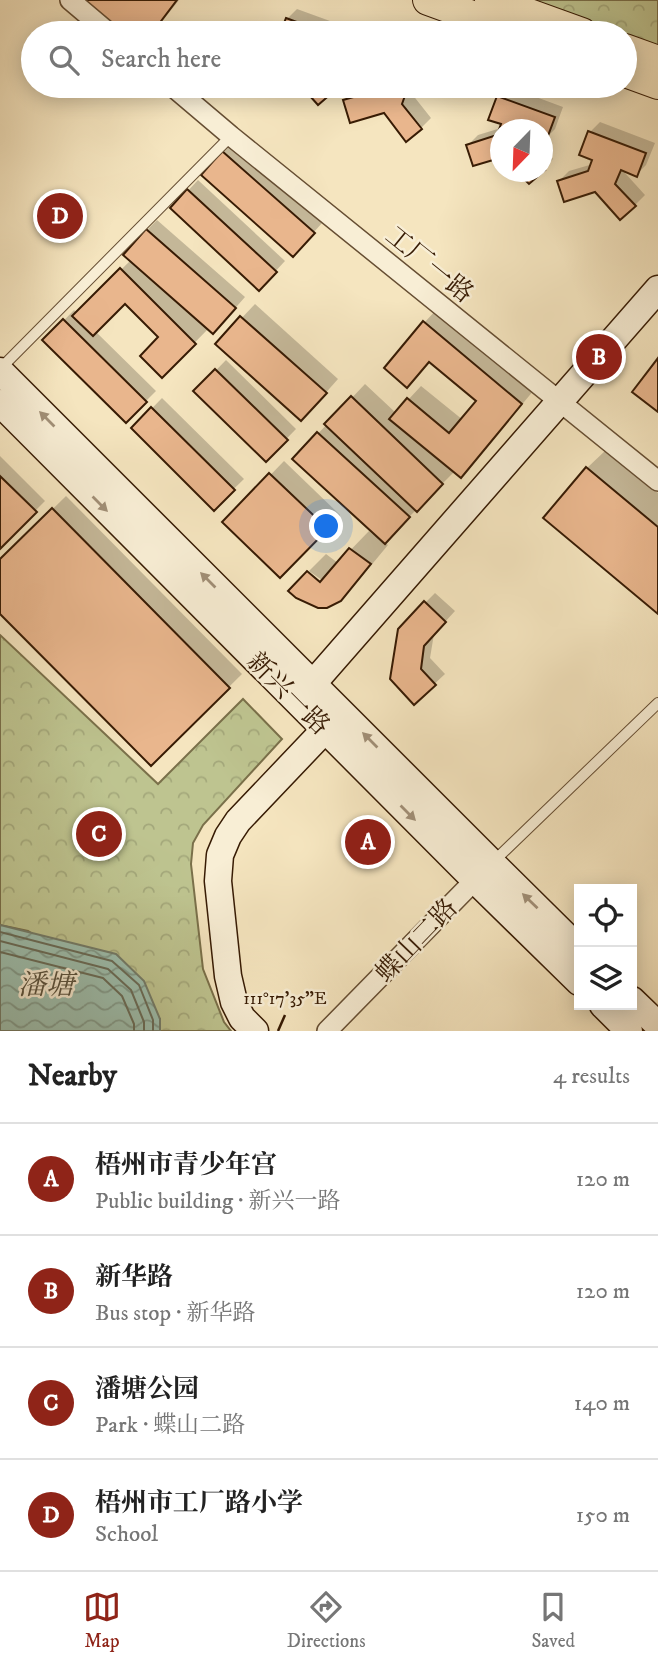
<!DOCTYPE html>
<html lang="en">
<head>
<meta charset="utf-8">
<style>
	body { margin:0; font-family:"IM FELL DW Pica","Noto Serif SC",serif; background:#f6f6f6; color:#222 }
	.controls { position:absolute; right:21px; bottom:21px; display:grid; overflow:hidden; border-radius:0px; box-shadow:0 4px 18px #0003 }
	.controls button { width:63px; height:63px; display:grid; place-items:center; padding:0; border:0; border-bottom:2px solid #e0e0e0; background:#fff; color:#222; font:35px sans-serif }
	.compass { position:absolute; left:490px; top:119px; width:63px; height:63px; border-radius:50%; background:#fff; box-shadow:0 4px 18px #0003; rotate:203deg }
	.you { position:absolute; left:327px; top:527px; width:24px; height:24px; margin:-18px; border:5px solid #fff; border-radius:50%; background:#1a73e8; box-shadow:0 0 0 10px #1a73e833 }
	.badge { display:grid; place-items:center; width:46px; height:46px; border-radius:50%; background:#8f2418; color:#fff; font-size:23px; font-weight:700 }
	.pin { position:absolute; translate:-50% -50%; border:4px solid #fff; box-shadow:0 2px 7px #0006 }
	.list { margin:0; padding:0; list-style:none }
	h2 { display:flex; justify-content:space-between; align-items:center; height:91px; margin:0; padding:0 28px; font-size:30px }
	h2 small { font-size:23px; font-weight:400; color:#767676 }
	.list li { display:grid; grid-template-columns:46px 1fr auto; gap:21px; align-items:center; box-sizing:border-box; height:112px; padding:0 28px; border-top:2px solid #e0e0e0 }
	.list b { display:block; font-size:26px; white-space:nowrap }
	.list p { margin:0; font-size:23px; white-space:nowrap; color:#767676 }
	.list em { font-size:23px; font-style:normal; color:#767676 }
	.icon { flex:none; width:38px; height:38px; fill:none; stroke:currentColor; stroke-width:2; stroke-linecap:round; stroke-linejoin:round }
	.map { position:relative; flex:none; width:658px; height:1031px; overflow:hidden }
	.search { position:absolute; background:#fff; box-shadow:0 4px 18px #0003; left:21px; right:21px; top:21px; height:77px; display:flex; align-items:center; gap:18px; box-sizing:border-box; padding:0 24px; border-radius:38px; color:#767676; font-size:26px }
	.sheet { height:539px; background:#fff }
	nav { display:flex; justify-content:space-around; align-items:center; box-sizing:border-box; height:98px; border-top:2px solid #e0e0e0; background:#fff; font-size:19px; color:#767676 }
	nav a { display:grid; justify-items:center; gap:4px }
	nav .on { color:#8f2418 }
	.map>svg:first-child { display:block }
	.park { fill:url(#park-crowns); stroke:#7a704a; stroke-width:2 }
	.water { fill:url(#water-waves); stroke:#747d6a; stroke-width:2 }
	.shadow { fill:#0003 }
	.lines { fill:none; stroke-linecap:round; stroke-linejoin:round }
	.shore { stroke:#6a6d59; stroke-width:2 }
	.building { fill:#e9b68d; stroke:#371b04; stroke-width:2 }
	.lane-casing { stroke:#664e33; stroke-width:12 }
	.street-casing { stroke:#664e33; stroke-width:22 }
	.secondary-casing { stroke:#371b04; stroke-width:29 }
	.primary-casing { stroke:#371b04; stroke-width:32 }
	.lane { stroke:#f8eed5; stroke-width:10 }
	.street { stroke:#f8eed5; stroke-width:19 }
	.secondary { stroke:#f8eed5; stroke-width:26 }
	.primary { stroke:#f5e5bf; stroke-width:30 }
	.oneway { fill:#a18f77 }
	.ticks { fill:none; stroke:#371b04; stroke-width:2.5 }
	.labels { text-anchor:middle; stroke-width:5; stroke-linejoin:round; paint-order:stroke }
	.street-label { font-size:26px; fill:#371b04; stroke:#f8eed5 }
	.water-label { font-size:28px; font-style:italic; fill:#5b5440; stroke:#f8eed5 }
	.ticks-label { font-size:18px; text-anchor:middle; fill:#371b04; stroke:#f8eed5; stroke-width:5; stroke-linejoin:round; paint-order:stroke }
</style>
</head>
<body>
<div class="map">
<svg width="658" height="1031" viewBox="0 0 658 1031">
	<defs>
		<pattern id="park-crowns" width="20" height="18" patternUnits="userSpaceOnUse" patternTransform="scale(1.75)"><rect width="20" height="18" fill="#bec490"/><path d="M2 6a3 3 0 1 1 6 0M12 15a3 3 0 1 1 6 0" fill="none" stroke="#a4a87b"/></pattern>
		<pattern id="water-waves" width="16" height="10" patternUnits="userSpaceOnUse" patternTransform="scale(1.75)"><rect width="16" height="10" fill="#9dbfae"/><path d="M0 5q4-4 8 0t8 0" fill="none" stroke="#819a8b"/></pattern>
	</defs>
	<rect width="100%" height="100%" fill="#f5e5bf"/>
	<filter id="stains"><feTurbulence type="fractalNoise" baseFrequency=".00286" numOctaves="4"/><feColorMatrix values="0 0 0 0 .2 0 0 0 0 .09 0 0 0 0 .02 0 0 0 .5 -.17"/></filter>
	<radialGradient id="worn" r=".72"><stop offset=".6" stop-color="#630" stop-opacity="0"/><stop offset="1" stop-color="#630" stop-opacity=".3"/></radialGradient>
	<!-- park -->
	<g class="park">
		<path d="M 490,0 L 658,0 L 658,61 L 625,49 L 625,33 L 582,33 Z"/>
		<path d="M 0,635 L 158,784 L 243,699 L 282,739 L 203,825 L 193,843 L 191,864 L 203,969 L 224,1022 L 231,1031 L 160,1031 L 160,1019 L 28,931 L 0,925 Z"/>
	</g>
	<!-- water -->
	<path class="water" d="M 0,925 L 116,954 L 144,981 L 160,1019 L 160,1031 L 0,1031 Z"/>
	<!-- shadow -->
	<g class="shadow">
		<path d="M 86,0 L 179,0 L 153,33 L 126,33 Z"/>
		<path d="M 297,9 L 352,29 L 351,33 L 282,33 L 287,19 Z"/>
		<path d="M 303,86 L 337,86 L 318,103 Z"/>
		<path d="M 371,86 L 432,86 L 423,94 L 408,89 L 431,118 L 421,128 L 384,111 L 345,101 L 355,90 Z"/>
		<path d="M 509,87 L 563,107 L 555,129 L 545,139 L 542,130 L 500,130 L 500,156 L 474,164 L 468,145 L 478,135 L 501,128 L 503,123 L 491,119 L 499,97 Z"/>
		<path d="M 600,122 L 655,143 L 646,165 L 636,175 L 625,170 L 625,173 L 645,195 L 635,205 L 596,190 L 559,181 L 569,171 L 593,164 L 590,132 Z"/>
		<path d="M 233,142 L 323,222 L 303,244 L 223,152 Z"/>
		<path d="M 542,147 L 553,159 L 542,170 Z"/>
		<path d="M 198,180 L 285,261 L 259,289 L 172,208 Z"/>
		<path d="M 157,220 L 245,297 L 223,322 L 209,328 L 162,376 L 161,337 L 125,302 L 95,331 L 156,391 L 126,421 L 45,340 L 74,310 L 77,313 L 131,260 L 147,230 Z"/>
		<path d="M 255,304 L 338,379 L 314,406 L 217,344 Z"/>
		<path d="M 437,309 L 534,390 L 474,462 L 455,471 L 384,542 L 388,545 L 359,580 L 339,600 L 323,586 L 326,583 L 309,571 L 326,554 L 338,563 L 369,531 L 375,536 L 377,533 L 295,458 L 365,384 L 396,413 L 421,386 L 463,420 L 479,400 L 424,323 Z"/>
		<path d="M 226,360 L 296,429 L 266,460 L 196,391 Z"/>
		<path d="M 162,398 L 244,479 L 214,508 L 133,428 Z"/>
		<path d="M 606,450 L 658,493 L 658,612 L 587,468 Z"/>
		<path d="M 0,456 L 45,501 L 0,546 Z"/>
		<path d="M 284,461 L 340,515 L 280,576 L 225,522 Z"/>
		<path d="M 66,496 L 242,674 L 151,764 L 0,611 L 0,561 Z"/>
		<path d="M 435,593 L 455,611 L 434,634 L 430,658 L 445,674 L 414,703 L 425,603 Z"/>
	</g>
	<g class="lines">
		<!-- shore -->
		<g class="shore">
			<path d="M 0,932 L 112,961 L 139,985 L 153,1020 L 153,1031"/>
			<path d="M 0,941 L 108,969 L 131,990 L 144,1022 L 144,1031"/>
			<path d="M 0,952 L 103,978 L 122,996 L 134,1024 L 134,1031"/>
		</g>
	</g>
	<!-- building -->
	<g class="building">
		<path d="M 83,0 L 177,0 L 152,33 L 123,33 Z"/>
		<path d="M 286,18 L 326,33 L 280,33 Z"/>
		<path d="M 301,86 L 326,86 L 332,93 L 318,105 Z"/>
		<path d="M 377,86 L 428,86 L 424,96 L 407,90 L 402,104 L 422,129 L 406,142 L 384,113 L 350,123 L 343,100 L 375,91 Z"/>
		<path d="M 497,96 L 555,117 L 546,141 L 542,140 L 542,130 L 500,130 L 500,158 L 473,166 L 466,145 L 497,135 L 501,124 L 488,120 Z"/>
		<path d="M 588,131 L 646,153 L 637,177 L 621,170 L 615,184 L 636,206 L 620,220 L 595,192 L 564,202 L 557,181 L 588,171 L 592,160 L 579,155 Z"/>
		<path d="M 222,151 L 315,233 L 293,257 L 201,175 Z"/>
		<path d="M 542,168 L 545,170 L 529,184 L 517,172 L 542,172 Z"/>
		<path d="M 187,189 L 277,272 L 259,291 L 170,208 Z"/>
		<path d="M 146,229 L 236,308 L 213,334 L 123,255 Z"/>
		<path d="M 120,268 L 196,344 L 162,378 L 140,356 L 158,337 L 125,304 L 93,336 L 72,316 Z"/>
		<path d="M 240,316 L 327,393 L 301,421 L 215,344 Z"/>
		<path d="M 63,319 L 147,402 L 126,423 L 42,340 Z"/>
		<path d="M 423,321 L 522,404 L 461,478 L 389,419 L 407,398 L 449,433 L 476,401 L 429,362 L 407,388 L 384,368 Z"/>
		<path d="M 658,358 L 658,412 L 632,392 Z"/>
		<path d="M 215,369 L 288,440 L 266,462 L 193,391 Z"/>
		<path d="M 351,396 L 443,484 L 417,512 L 324,424 Z"/>
		<path d="M 151,407 L 235,490 L 214,511 L 131,428 Z"/>
		<path d="M 317,432 L 410,517 L 385,544 L 292,459 Z"/>
		<path d="M 586,467 L 658,527 L 658,614 L 543,518 Z"/>
		<path d="M 269,473 L 328,529 L 280,578 L 222,522 Z"/>
		<path d="M 0,476 L 37,512 L 0,549 Z"/>
		<path d="M 52,508 L 230,688 L 151,766 L 0,614 L 0,559 Z"/>
		<path d="M 349,548 L 371,564 L 341,601 L 327,608 L 318,608 L 296,598 L 288,591 L 307,571 L 320,582 Z"/>
		<path d="M 424,601 L 446,622 L 424,646 L 421,669 L 436,685 L 414,705 L 390,679 L 398,629 Z"/>
	</g>
	<g class="lines">
		<defs>
			<g id="lane">
				<path d="M 0,369 L 231,136"/>
				<path d="M 492,863 L 658,703"/>
			</g>
			<g id="street">
				<path d="M 70,0 L 109,33"/>
				<path d="M 172,86 L 231,136 L 658,481"/>
				<path d="M 327,1031 L 475,880"/>
			</g>
			<g id="secondary">
				<path d="M 0,371 L 492,863 L 579,949"/>
				<path d="M 0,403 L 475,880 L 579,982"/>
				<path d="M 302,696 L 658,289"/>
				<path d="M 632,1000 L 658,1025"/>
				<path d="M 603,1005 L 629,1031"/>
				<path d="M 255,1031 L 242,1018 L 234,1002 L 228,976 L 218,881 L 220,855 L 228,836 L 238,821 L 336,718"/>
			</g>
			<g id="primary">
				<path d="M 428,0 L 519,33"/>
				<path d="M 490,0 L 582,33"/>
				<path d="M 625,49 L 658,61"/>
				<path d="M 625,72 L 658,84"/>
			</g>
		</defs>
		<!-- lane casing -->
		<use href="#lane" class="lane-casing"/>
		<!-- street casing -->
		<use href="#street" class="street-casing"/>
		<!-- secondary casing -->
		<use href="#secondary" class="secondary-casing"/>
		<!-- primary casing -->
		<use href="#primary" class="primary-casing"/>
		<!-- lane -->
		<use href="#lane" class="lane"/>
		<!-- street -->
		<use href="#street" class="street"/>
		<!-- secondary -->
		<use href="#secondary" class="secondary"/>
		<!-- primary -->
		<use href="#primary" class="primary"/>
	</g>
	<!-- one-way arrows -->
	<defs><path id="oneway-solid" d="M-6-.8H1V-3.2L6.5 0L1 3.2V.8H-6Z" transform="scale(1.75)"/></defs>
	<g class="oneway">
		<use href="#oneway-solid" transform="translate(47 419) rotate(-135)"/>
		<use href="#oneway-solid" transform="translate(100 504) rotate(45)"/>
		<use href="#oneway-solid" transform="translate(208 580) rotate(-135)"/>
		<use href="#oneway-solid" transform="translate(370 740) rotate(-135)"/>
		<use href="#oneway-solid" transform="translate(408 813) rotate(45)"/>
		<use href="#oneway-solid" transform="translate(530 901) rotate(-136)"/>
	</g>
	<!-- ticks -->
	<path class="ticks" d="M 278,1031 L 285,1015"/>
	<g class="labels">
		<!-- street labels -->
		<g class="street-label">
			<text transform="translate(430 264) rotate(39)" y="9">工厂一路</text>
			<text transform="translate(289 693) rotate(45)" y="9">新兴一路</text>
			<text transform="translate(416 940) rotate(-46)" y="9">蝶山二路</text>
		</g>
		<!-- water labels -->
		<g class="water-label">
			<text x="46" y="994">潘塘</text>
		</g>
	</g>
	<g class="ticks-label">
		<text x="285" y="1004">111°17'35"E</text>
	</g>
	<rect width="100%" height="100%" filter="url(#stains)"/>
	<rect width="100%" height="100%" fill="url(#worn)"/>
</svg>
<div class="controls">
<button><svg class="icon" aria-label="locate" viewBox="0 0 24 24"><circle cx="12" cy="12" r="6"/><path d="M12 2v4M12 18v4M2 12h4M18 12h4"/></svg></button>
<button><svg class="icon" aria-label="layers" viewBox="0 0 24 24"><path d="M12 4l9 5-9 5-9-5zM3 14l9 5 9-5"/></svg></button>
</div>
<svg class="compass" viewBox="-18 -18 36 36"><path d="M0-13l5 13h-10z" fill="#e53935"/><path d="M0 13l5-13h-10z" fill="#767676"/></svg>
<div class="you"></div>
<div class="pin badge" style="left:368px;top:842px">A</div>
<div class="pin badge" style="left:599px;top:357px">B</div>
<div class="pin badge" style="left:99px;top:834px">C</div>
<div class="pin badge" style="left:60px;top:216px">D</div>
<div class="search"><svg class="icon" aria-label="search" viewBox="0 0 24 24"><circle cx="10" cy="10" r="6"/><path d="M15 15l6 6"/></svg>Search here</div>
</div>
<section class="sheet">
<h2>Nearby<small>4 results</small></h2>
<ul class="list">
<li><span class="badge">A</span><div><b>梧州市青少年宫</b><p>Public building · 新兴一路</p></div><em>120 m</em></li>
<li><span class="badge">B</span><div><b>新华路</b><p>Bus stop · 新华路</p></div><em>120 m</em></li>
<li><span class="badge">C</span><div><b>潘塘公园</b><p>Park · 蝶山二路</p></div><em>140 m</em></li>
<li><span class="badge">D</span><div><b>梧州市工厂路小学</b><p>School</p></div><em>150 m</em></li>
</ul>
</section>
<nav>
<a class="on"><svg class="icon" aria-label="map" viewBox="0 0 24 24"><path d="M3 6l6-2 6 2 6-2v14l-6 2-6-2-6 2zM9 4v14M15 6v14"/></svg>Map</a>
<a><svg class="icon" aria-label="directions" viewBox="0 0 24 24"><path d="M12 3l9 9-9 9-9-9zM9 14v-3h6M13 9l2 2-2 2"/></svg>Directions</a>
<a><svg class="icon" aria-label="saved" viewBox="0 0 24 24"><path d="M7 4h10v16l-5-4-5 4z"/></svg>Saved</a>
</nav>
</body>
</html>
